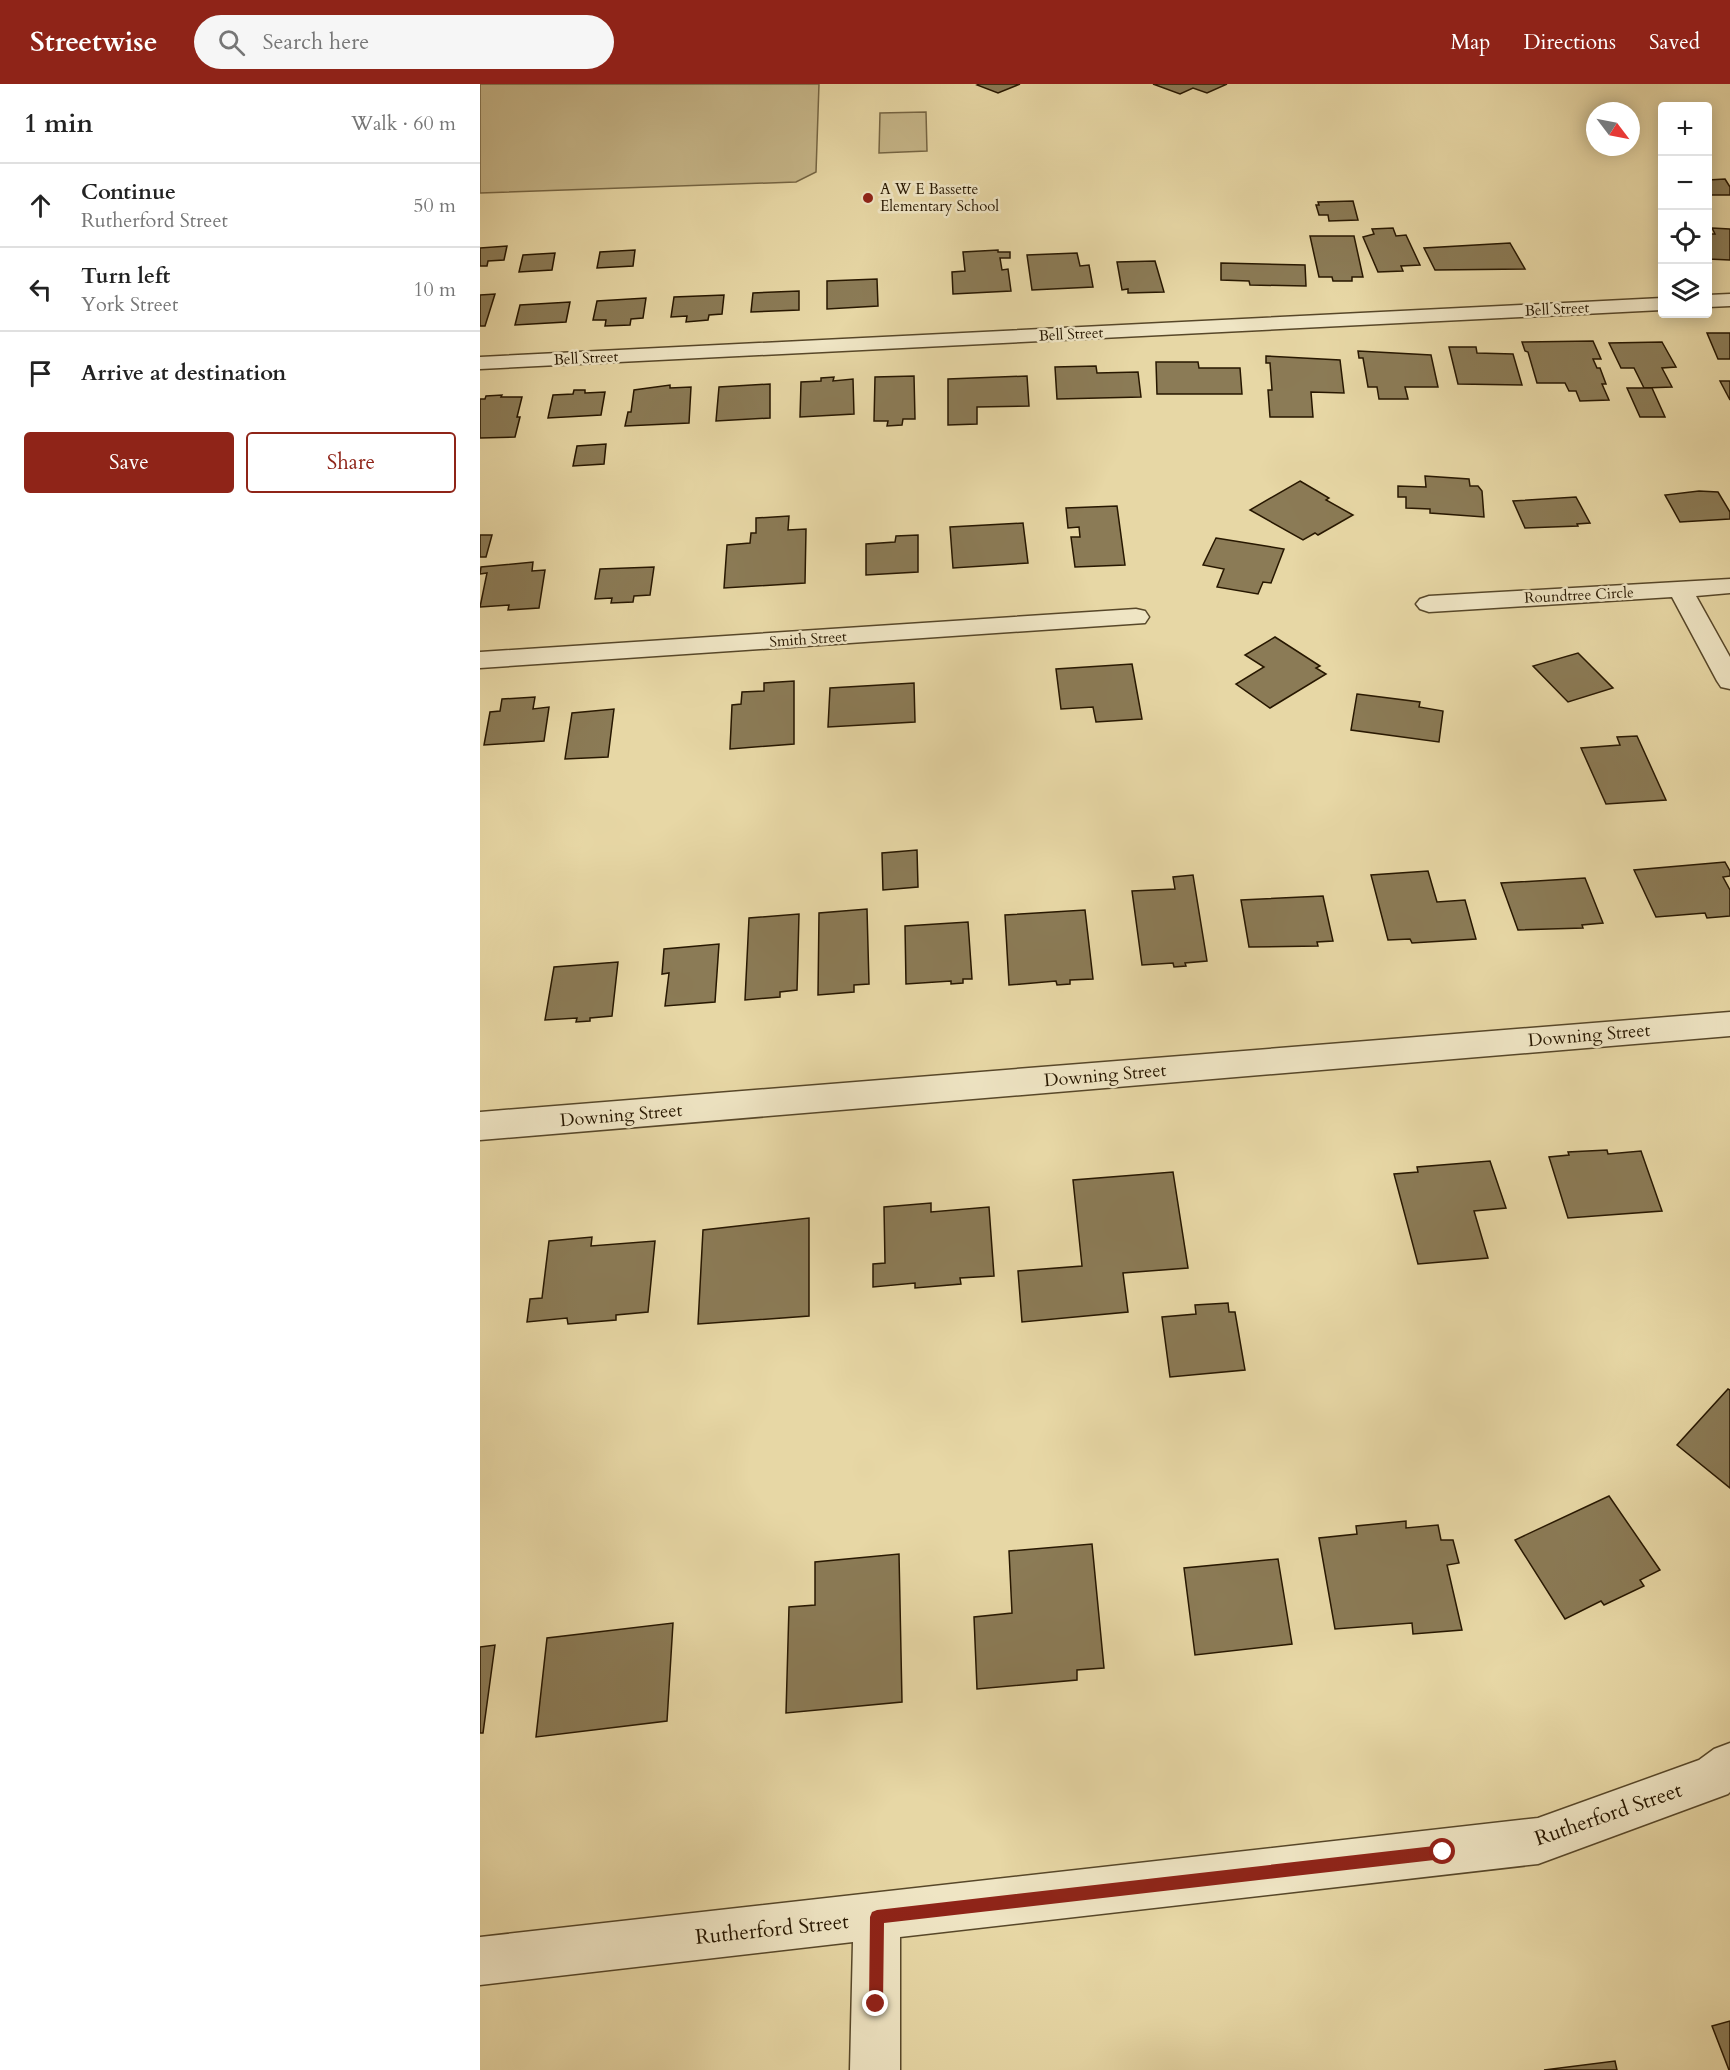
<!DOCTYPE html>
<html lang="en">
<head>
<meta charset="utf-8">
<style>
	body { margin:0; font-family:Cardo,serif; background:#f6f6f6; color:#222 }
	.controls { position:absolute; right:18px; top:18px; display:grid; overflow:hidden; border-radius:6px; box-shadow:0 3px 15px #0003 }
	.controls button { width:54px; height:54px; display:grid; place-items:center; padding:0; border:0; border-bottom:2px solid #e0e0e0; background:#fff; color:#222; font:30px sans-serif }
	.compass { position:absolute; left:1106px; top:18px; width:54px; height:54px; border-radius:50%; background:#fff; box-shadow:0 3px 15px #0003; rotate:122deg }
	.stop { position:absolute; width:18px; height:18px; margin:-14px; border:4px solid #8f2418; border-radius:50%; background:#fff }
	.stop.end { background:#8f2418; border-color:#fff; box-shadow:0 2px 6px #0008 }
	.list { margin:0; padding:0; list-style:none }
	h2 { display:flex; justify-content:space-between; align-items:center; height:78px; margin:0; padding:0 24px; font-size:26px }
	h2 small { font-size:20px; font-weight:400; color:#767676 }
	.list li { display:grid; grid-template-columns:39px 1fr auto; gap:18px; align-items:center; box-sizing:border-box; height:84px; padding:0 24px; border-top:2px solid #e0e0e0 }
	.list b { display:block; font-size:22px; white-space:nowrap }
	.list p { margin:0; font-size:20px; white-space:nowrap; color:#767676 }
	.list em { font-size:20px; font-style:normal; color:#767676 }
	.actions { display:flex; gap:12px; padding:18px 24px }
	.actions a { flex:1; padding:14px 0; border:2px solid #8f2418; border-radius:6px; text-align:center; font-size:21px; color:#8f2418 }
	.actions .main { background:#8f2418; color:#fff }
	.icon { flex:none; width:33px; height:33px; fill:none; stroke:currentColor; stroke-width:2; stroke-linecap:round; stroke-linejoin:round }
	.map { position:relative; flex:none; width:1250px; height:1986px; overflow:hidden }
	header { display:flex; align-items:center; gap:36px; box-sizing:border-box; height:84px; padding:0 30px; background:#8f2418; color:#fff }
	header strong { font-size:28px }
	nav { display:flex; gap:33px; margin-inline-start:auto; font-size:21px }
	.search { width:420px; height:54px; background:#f6f6f6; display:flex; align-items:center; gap:15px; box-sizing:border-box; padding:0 21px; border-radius:33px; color:#767676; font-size:22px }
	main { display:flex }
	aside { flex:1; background:#fff }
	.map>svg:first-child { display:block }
	.green { fill:#c6b689; stroke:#766644; stroke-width:1.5 }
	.building { fill:#8b7b56; stroke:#271700; stroke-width:1.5 }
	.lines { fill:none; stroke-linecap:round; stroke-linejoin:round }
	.street-casing { stroke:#574729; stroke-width:3 }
	.street { fill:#efe5c4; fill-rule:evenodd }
	.route { fill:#8f2418 }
	.poi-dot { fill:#8f2418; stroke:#efe5c4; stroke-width:2 }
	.labels { text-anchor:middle; stroke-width:5; stroke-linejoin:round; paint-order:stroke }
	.far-poi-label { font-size:15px; fill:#271700; stroke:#efe5c4; text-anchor:start }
	.far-street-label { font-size:15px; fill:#271700; stroke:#efe5c4 }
	.street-label { font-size:18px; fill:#271700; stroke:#efe5c4 }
	.near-street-label { font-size:21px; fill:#271700; stroke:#efe5c4 }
</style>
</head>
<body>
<header>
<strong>Streetwise</strong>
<div class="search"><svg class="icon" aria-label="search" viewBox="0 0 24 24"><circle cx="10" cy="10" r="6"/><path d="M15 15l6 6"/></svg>Search here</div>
<nav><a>Map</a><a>Directions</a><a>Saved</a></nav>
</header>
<main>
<aside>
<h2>1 min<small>Walk · 60 m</small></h2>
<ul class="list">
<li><svg class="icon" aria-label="ahead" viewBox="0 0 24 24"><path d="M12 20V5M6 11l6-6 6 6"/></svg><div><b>Continue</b><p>Rutherford Street</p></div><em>50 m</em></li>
<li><svg class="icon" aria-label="left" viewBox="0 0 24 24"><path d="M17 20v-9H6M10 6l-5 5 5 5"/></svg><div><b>Turn left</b><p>York Street</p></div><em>10 m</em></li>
<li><svg class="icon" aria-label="arrive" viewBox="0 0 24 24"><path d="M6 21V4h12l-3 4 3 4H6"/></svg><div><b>Arrive at destination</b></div></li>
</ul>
<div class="actions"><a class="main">Save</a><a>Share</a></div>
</aside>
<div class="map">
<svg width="1250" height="1986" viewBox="0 0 1250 1986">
	<rect width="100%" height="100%" fill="#e7d7a5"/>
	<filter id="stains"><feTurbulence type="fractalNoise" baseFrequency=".00333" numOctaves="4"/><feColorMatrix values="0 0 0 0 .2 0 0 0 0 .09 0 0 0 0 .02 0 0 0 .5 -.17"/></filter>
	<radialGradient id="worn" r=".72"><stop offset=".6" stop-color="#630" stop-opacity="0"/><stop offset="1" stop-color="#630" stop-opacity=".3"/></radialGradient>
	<!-- green -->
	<g class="green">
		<path d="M 0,0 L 339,0 L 336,88 L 316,98 L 0,109 Z"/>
		<path d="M 446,28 L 447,67 L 399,69 L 400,29 Z"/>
	</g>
	<!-- building -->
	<g class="building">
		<path d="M 499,0 L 540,0 L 518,9 L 497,1 Z"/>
		<path d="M 673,0 L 747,0 L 727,9 L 713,4 L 700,10 Z"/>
		<path d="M 1245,95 L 1250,103 L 1250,111 L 1228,111 L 1228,96 Z"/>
		<path d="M 873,117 L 878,136 L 849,137 L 848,131 L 839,131 L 836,121 L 839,121 L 838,118 Z"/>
		<path d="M 913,144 L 916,152 L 926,151 L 940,181 L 921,182 L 923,187 L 898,188 L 883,153 L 894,150 L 892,145 Z"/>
		<path d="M 1232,144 L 1250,145 L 1250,176 L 1228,175 L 1228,150 L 1235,150 Z"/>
		<path d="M 830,152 L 874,152 L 883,193 L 872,193 L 872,197 L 853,197 L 852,193 L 839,193 Z"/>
		<path d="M 1030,159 L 1045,185 L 955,186 L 944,164 Z"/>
		<path d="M 27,162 L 24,176 L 8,177 L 7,182 L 0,182 L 0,164 Z"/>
		<path d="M 155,166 L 153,182 L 117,184 L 120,168 Z"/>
		<path d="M 518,166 L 518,168 L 530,168 L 530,174 L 520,174 L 522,186 L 528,185 L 531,207 L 473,210 L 472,188 L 485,187 L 483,168 Z"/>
		<path d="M 75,169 L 72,186 L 39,188 L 43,171 Z"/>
		<path d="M 597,169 L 600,182 L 609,181 L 613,203 L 552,206 L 547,171 Z"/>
		<path d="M 675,177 L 684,208 L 648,209 L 648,205 L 642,206 L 637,178 Z"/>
		<path d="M 741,179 L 825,181 L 826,202 L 770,201 L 769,197 L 741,196 Z"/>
		<path d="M 397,195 L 398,222 L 347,225 L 347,197 Z"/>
		<path d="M 319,207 L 319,226 L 271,228 L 273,209 Z"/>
		<path d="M 15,210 L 5,242 L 0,242 L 0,211 Z"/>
		<path d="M 244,211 L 242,230 L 229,231 L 228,236 L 206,238 L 207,232 L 191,233 L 194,213 Z"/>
		<path d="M 166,214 L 163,234 L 151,235 L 150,241 L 125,242 L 126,236 L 113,236 L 117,217 Z"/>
		<path d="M 90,218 L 86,238 L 35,241 L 40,221 Z"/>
		<path d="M 1227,249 L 1250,249 L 1250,275 L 1238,275 Z"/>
		<path d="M 1113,257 L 1121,275 L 1113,275 L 1117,284 L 1120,284 L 1126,300 L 1122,300 L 1129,316 L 1100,317 L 1096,307 L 1089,307 L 1085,299 L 1057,299 L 1048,268 L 1045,267 L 1042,258 Z"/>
		<path d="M 1182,258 L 1196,283 L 1182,284 L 1192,303 L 1164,304 L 1154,284 L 1141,284 L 1129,259 Z"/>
		<path d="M 969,263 L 996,263 L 997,269 L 1033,270 L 1042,301 L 978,300 Z"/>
		<path d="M 878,267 L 951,271 L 958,303 L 925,303 L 928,315 L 899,315 L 897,303 L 888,303 L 883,274 L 879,274 Z"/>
		<path d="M 786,272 L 860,276 L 864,309 L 831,308 L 833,333 L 790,333 L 788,306 L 792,306 L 790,279 L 786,279 Z"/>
		<path d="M 676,278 L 718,278 L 719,284 L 760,284 L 762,310 L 677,310 Z"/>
		<path d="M 616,282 L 617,289 L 658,288 L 661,313 L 577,315 L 575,283 Z"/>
		<path d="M 434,292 L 435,335 L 423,335 L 422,341 L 407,342 L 408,337 L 394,337 L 395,293 Z"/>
		<path d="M 547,292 L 549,322 L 497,323 L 497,340 L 468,341 L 468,295 Z"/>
		<path d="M 354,293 L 353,297 L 373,295 L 374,330 L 320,333 L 321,298 L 341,297 L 341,294 Z"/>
		<path d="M 1240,297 L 1250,297 L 1250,316 Z"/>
		<path d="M 290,300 L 290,334 L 236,337 L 239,303 Z"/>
		<path d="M 190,301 L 190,304 L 211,303 L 209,339 L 145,342 L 148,328 L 151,328 L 154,306 Z"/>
		<path d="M 1147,304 L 1172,304 L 1185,333 L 1160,333 Z"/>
		<path d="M 94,306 L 105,306 L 105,309 L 125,308 L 121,331 L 68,334 L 73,311 L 93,310 Z"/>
		<path d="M 22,311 L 21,313 L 42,313 L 37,333 L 40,333 L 35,353 L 0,354 L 0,315 L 5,315 L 6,312 Z"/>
		<path d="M 126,360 L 124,380 L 93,382 L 97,362 Z"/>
		<path d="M 945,392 L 989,395 L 990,402 L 998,402 L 1002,407 L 1004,433 L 950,429 L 950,425 L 926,424 L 926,413 L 918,413 L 918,402 L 946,403 Z"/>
		<path d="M 820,397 L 849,414 L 846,416 L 873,431 L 838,451 L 835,449 L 823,456 L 770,426 Z"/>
		<path d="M 1219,407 L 1238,408 L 1250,428 L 1250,435 L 1200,438 L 1185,411 Z"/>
		<path d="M 1096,413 L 1110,439 L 1097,440 L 1098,442 L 1045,444 L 1033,417 Z"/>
		<path d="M 637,422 L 645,481 L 595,483 L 591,453 L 600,453 L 599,443 L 588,444 L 586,424 Z"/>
		<path d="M 309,432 L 308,446 L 326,445 L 325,499 L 244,504 L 247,461 L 270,459 L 271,449 L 276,449 L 276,434 Z"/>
		<path d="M 543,439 L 548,479 L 473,484 L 470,443 Z"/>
		<path d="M 0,451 L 12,451 L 6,473 L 0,473 Z"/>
		<path d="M 438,451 L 438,488 L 386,491 L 386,460 L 415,458 L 416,452 Z"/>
		<path d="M 736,454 L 804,465 L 791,499 L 783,498 L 778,510 L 737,503 L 744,485 L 723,481 Z"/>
		<path d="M 53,478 L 52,487 L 65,486 L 59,524 L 28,526 L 29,521 L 0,523 L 7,489 L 0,490 L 1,483 Z"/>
		<path d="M 174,483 L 170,511 L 154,512 L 153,518 L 131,519 L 132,514 L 115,515 L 120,485 Z"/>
		<path d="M 795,553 L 840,582 L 836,584 L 846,590 L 790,624 L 756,600 L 784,583 L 765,571 Z"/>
		<path d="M 1098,569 L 1133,604 L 1088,618 L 1053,582 Z"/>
		<path d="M 652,580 L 662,635 L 616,638 L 613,623 L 581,625 L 576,585 Z"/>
		<path d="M 314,597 L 314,660 L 250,665 L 252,621 L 261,620 L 262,608 L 284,607 L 284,599 Z"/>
		<path d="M 434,599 L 435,638 L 348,643 L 350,604 Z"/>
		<path d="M 877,610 L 940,618 L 939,623 L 963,627 L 959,658 L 871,646 Z"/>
		<path d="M 55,613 L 53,625 L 69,623 L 64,657 L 4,661 L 10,628 L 20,627 L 22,615 Z"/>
		<path d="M 134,625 L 128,673 L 85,675 L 92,629 Z"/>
		<path d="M 1157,652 L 1186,716 L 1126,720 L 1101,664 L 1140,661 L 1137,653 Z"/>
		<path d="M 437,766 L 438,803 L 403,806 L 402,769 Z"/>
		<path d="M 1245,778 L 1250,787 L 1250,792 L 1243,793 L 1250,806 L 1250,832 L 1227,834 L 1225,829 L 1176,833 L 1154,786 Z"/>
		<path d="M 948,787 L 957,818 L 985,816 L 996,855 L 932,859 L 930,855 L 908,856 L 891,791 Z"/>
		<path d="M 713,791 L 727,877 L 705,879 L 706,882 L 694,883 L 693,879 L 662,881 L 652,807 L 695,805 L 693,793 Z"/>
		<path d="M 1105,794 L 1123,839 L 1102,841 L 1103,844 L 1038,846 L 1021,799 Z"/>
		<path d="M 843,812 L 853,857 L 837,858 L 838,862 L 769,863 L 761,816 Z"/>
		<path d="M 387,825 L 389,900 L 374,901 L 374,908 L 338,911 L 339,829 Z"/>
		<path d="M 605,826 L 613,895 L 590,896 L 590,900 L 577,901 L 576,897 L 529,901 L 525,831 Z"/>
		<path d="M 319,830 L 317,906 L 300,908 L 300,913 L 265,916 L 269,834 Z"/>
		<path d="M 488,838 L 492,895 L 483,895 L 483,899 L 471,900 L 471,897 L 426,900 L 425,842 Z"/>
		<path d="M 239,860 L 235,918 L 185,922 L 189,889 L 182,890 L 184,865 Z"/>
		<path d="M 138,878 L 132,932 L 110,934 L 110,937 L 96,938 L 97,934 L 65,936 L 74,883 Z"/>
		<path d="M 1127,1066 L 1128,1070 L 1161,1067 L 1182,1127 L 1088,1134 L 1069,1073 L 1089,1071 L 1088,1068 Z"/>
		<path d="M 1010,1077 L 1026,1124 L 994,1127 L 1008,1174 L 938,1180 L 914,1090 L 938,1088 L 937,1083 Z"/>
		<path d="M 693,1088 L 708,1184 L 643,1189 L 648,1228 L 542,1238 L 538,1187 L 602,1182 L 593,1096 Z"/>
		<path d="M 451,1119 L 451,1128 L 509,1123 L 514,1192 L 480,1194 L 481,1200 L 435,1204 L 435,1199 L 393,1203 L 393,1180 L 405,1179 L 404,1123 Z"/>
		<path d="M 329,1134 L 329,1232 L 218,1240 L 223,1146 Z"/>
		<path d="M 112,1153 L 111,1162 L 175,1157 L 168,1228 L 136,1231 L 136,1236 L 88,1240 L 87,1234 L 47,1238 L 50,1215 L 62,1214 L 69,1157 Z"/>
		<path d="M 748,1219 L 749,1228 L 755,1228 L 765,1286 L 690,1293 L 682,1233 L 716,1230 L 715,1221 Z"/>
		<path d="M 1248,1305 L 1250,1306 L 1250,1404 L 1197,1361 Z"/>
		<path d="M 1129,1412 L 1180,1486 L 1160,1496 L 1164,1502 L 1124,1521 L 1121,1517 L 1085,1535 L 1035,1456 Z"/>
		<path d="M 926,1437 L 926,1444 L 958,1441 L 961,1456 L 973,1456 L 979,1479 L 967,1481 L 982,1546 L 933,1550 L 932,1539 L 855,1545 L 839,1454 L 877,1450 L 876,1442 Z"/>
		<path d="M 612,1460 L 624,1584 L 597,1586 L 597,1596 L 497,1605 L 494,1533 L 532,1529 L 529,1467 Z"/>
		<path d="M 419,1470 L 422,1618 L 306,1629 L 309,1523 L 335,1521 L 335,1478 Z"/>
		<path d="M 798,1475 L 812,1560 L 715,1571 L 704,1484 Z"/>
		<path d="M 193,1539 L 187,1637 L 56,1653 L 67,1554 Z"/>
		<path d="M 15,1561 L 3,1649 L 0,1649 L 0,1563 Z"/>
		<path d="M 1250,1937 L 1250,1986 L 1249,1986 L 1232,1942 Z"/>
		<path d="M 1135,1977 L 1137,1986 L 1064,1986 Z"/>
	</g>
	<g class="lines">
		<defs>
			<g id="street">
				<path d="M 1250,210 L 1250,222 L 1228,223 L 1228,211 Z"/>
				<path d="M 1182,214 L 1182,226 L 0,285 L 0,273 Z"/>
				<path d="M 1250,495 L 1250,509 L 1216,512 L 1250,573 L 1250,605 L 1241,603 L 1237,597 L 1192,513 L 949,528 L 940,525 L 936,520 L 940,515 L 949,512 Z"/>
				<path d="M 656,525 L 665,527 L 669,533 L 665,539 L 0,584 L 0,568 Z"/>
				<path d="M 1250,928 L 1250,952 L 0,1056 L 0,1028 Z"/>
				<path d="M 1250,1659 L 1250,1708 L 1248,1710 L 1058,1780 L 420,1853 L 420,1986 L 370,1986 L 373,1858 L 0,1901 L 0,1853 L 1058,1734 L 1219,1676 L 1234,1665 Z"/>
			</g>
		</defs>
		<!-- street casing -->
		<use href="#street" class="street-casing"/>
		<!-- street -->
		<use href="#street" class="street"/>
	</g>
	<!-- route -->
	<path class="route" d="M 963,1761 L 968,1763 L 970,1768 L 968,1773 L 963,1775 L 404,1839 L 403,1920 L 401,1925 L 396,1928 L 391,1925 L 389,1920 L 390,1833 L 392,1828 L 397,1826 Z"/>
	<!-- markers -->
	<circle class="poi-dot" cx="388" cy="114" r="6"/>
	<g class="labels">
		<!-- far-poi labels -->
		<g class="far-poi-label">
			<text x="400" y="110">A W E Bassette<tspan x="400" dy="17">Elementary School</tspan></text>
		</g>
		<!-- far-street labels -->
		<g class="far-street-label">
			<text transform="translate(1077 225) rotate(-3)" y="5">Bell Street</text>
			<text transform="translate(591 250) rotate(-3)" y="5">Bell Street</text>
			<text transform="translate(106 274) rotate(-3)" y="5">Bell Street</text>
			<text transform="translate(1099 511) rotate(-3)" y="5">Roundtree Circle</text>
			<text transform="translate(328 555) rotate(-4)" y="5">Smith Street</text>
		</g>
		<!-- street labels -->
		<g class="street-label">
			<text transform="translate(1109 951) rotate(-5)" y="6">Downing Street</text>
			<text transform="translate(625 991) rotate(-5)" y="6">Downing Street</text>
			<text transform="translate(141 1031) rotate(-5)" y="6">Downing Street</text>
		</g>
		<!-- near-street labels -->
		<g class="near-street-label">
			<text transform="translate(1128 1730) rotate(-19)" y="7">Rutherford Street</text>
			<text transform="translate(292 1845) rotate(-6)" y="7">Rutherford Street</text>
		</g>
	</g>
	<rect width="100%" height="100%" filter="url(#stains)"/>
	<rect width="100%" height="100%" fill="url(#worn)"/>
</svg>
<div class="controls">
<button>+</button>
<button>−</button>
<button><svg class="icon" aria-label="locate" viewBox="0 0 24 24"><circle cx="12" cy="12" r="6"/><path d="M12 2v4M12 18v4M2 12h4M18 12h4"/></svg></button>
<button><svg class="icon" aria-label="layers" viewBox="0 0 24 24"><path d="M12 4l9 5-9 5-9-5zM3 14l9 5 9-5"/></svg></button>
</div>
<svg class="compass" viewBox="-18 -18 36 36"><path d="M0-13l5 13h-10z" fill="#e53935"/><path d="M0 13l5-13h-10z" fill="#767676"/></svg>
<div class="stop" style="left:963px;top:1768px"></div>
<div class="stop end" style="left:396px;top:1920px"></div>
</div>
</main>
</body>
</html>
